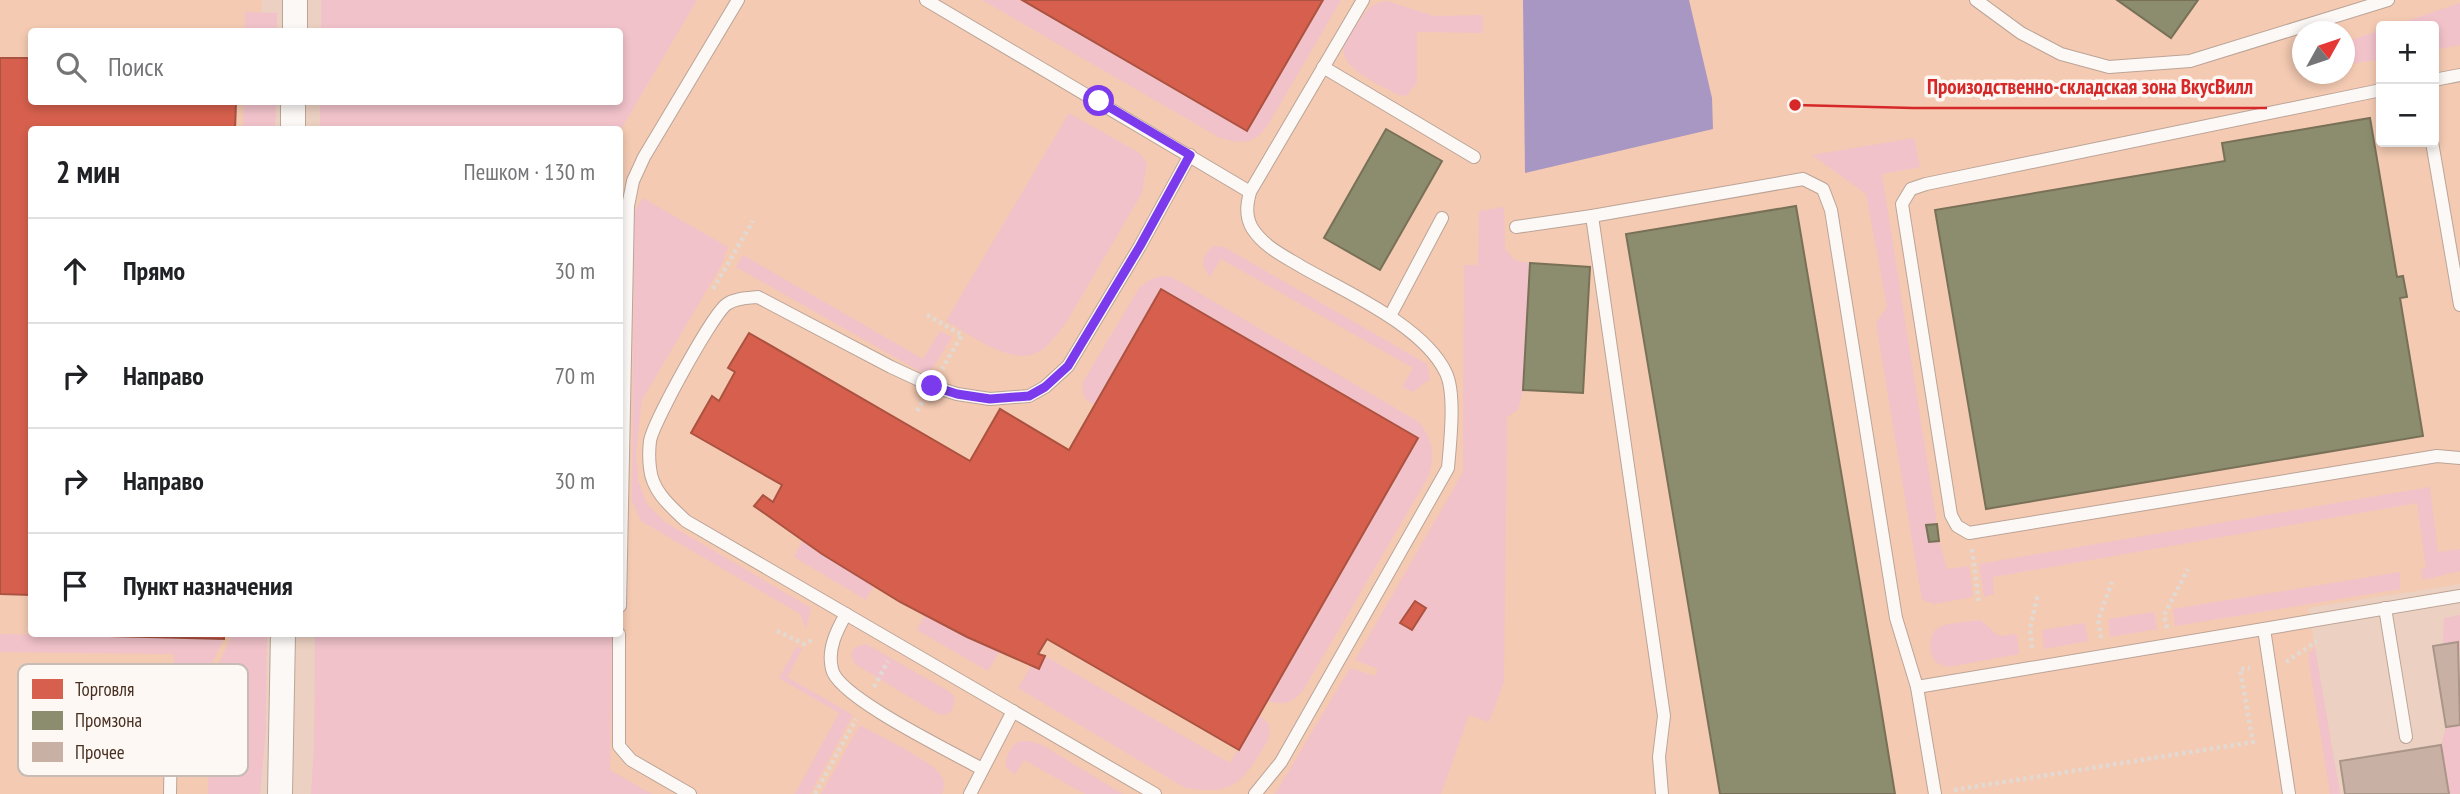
<!DOCTYPE html>
<html lang="ru">
<head>
<meta charset="utf-8">
<style>
	body { margin:0; font-family:"PT Sans Narrow",sans-serif; background:#f2f2f2; color:#202124 }
	.controls { position:absolute; right:21px; top:21px; display:grid; overflow:hidden; border-radius:7px; box-shadow:0 4px 10px #0003 }
	.controls button { width:63px; height:63px; display:grid; place-items:center; padding:0; border:0; border-bottom:2px solid #e0e0e0; background:#fff; color:#202124; font:35px sans-serif }
	.compass { position:absolute; left:2292px; top:21px; width:63px; height:63px; border-radius:50%; background:#fff; box-shadow:0 4px 10px #0003; rotate:50deg }
	.stop { position:absolute; width:21px; height:21px; margin:-16px; border:5px solid #7c3aed; border-radius:50%; background:#fff }
	.stop.end { background:#7c3aed; border-color:#fff; box-shadow:0 2px 7px #0008 }
	.list { margin:0; padding:0; list-style:none }
	h2 { display:flex; justify-content:space-between; align-items:center; height:91px; margin:0; padding:0 28px; font-size:30px }
	h2 small { font-size:23px; font-weight:400; color:#757577 }
	.list li { display:grid; grid-template-columns:46px 1fr auto; gap:21px; align-items:center; box-sizing:border-box; height:105px; padding:0 28px; border-top:2px solid #e0e0e0 }
	.list b { display:block; font-size:26px; white-space:nowrap }
	.list em { font-size:23px; font-style:normal; color:#757577 }
	.icon { flex:none; width:38px; height:38px; fill:none; stroke:currentColor; stroke-width:2; stroke-linecap:round; stroke-linejoin:round }
	.map { position:relative; flex:none; width:2460px; height:794px; overflow:hidden }
	.search { position:absolute; background:#fff; box-shadow:0 4px 10px #0003; left:28px; top:28px; width:595px; height:77px; display:flex; align-items:center; gap:18px; box-sizing:border-box; padding:0 24px; border-radius:7px; color:#757577; font-size:26px }
	.panel { position:absolute; background:#fff; box-shadow:0 4px 10px #0003; left:28px; top:126px; width:595px; height:511px; border-radius:7px }
	.map>svg:first-child { display:block }
	.built { fill:#f4cab2; fill-rule:evenodd }
	.green { fill:#f1c2ca }
	.water { fill:#a896c3 }
	.shops { fill:#d6604d; stroke:#ab5240; stroke-width:2 }
	.industry { fill:#8c8c6e; stroke:#787157; stroke-width:2 }
	.building { fill:#c8b1a4; stroke:#ab9588; stroke-width:2 }
	.lines { fill:none; stroke-linecap:round; stroke-linejoin:round }
	.service-casing { stroke:#bba497; stroke-width:14 }
	.minor-casing { stroke:#bba497; stroke-width:26 }
	.path { stroke:#e2d9d3; stroke-width:4.5; stroke-dasharray:3.5 3.5; stroke-linecap:butt }
	.service { stroke:#fcf8f6; stroke-width:12 }
	.minor { stroke:#fcf8f6; stroke-width:24 }
	.route { stroke:#7c3aed; stroke-width:9 }
	.key { fill:#fef8f4; stroke:#c7bcb5; stroke-width:2 }
	.key-label { font-size:19px; fill:#483122 }
	.leader { fill:none; stroke:#d62828; stroke-width:2.5 }
	.callout-dot { fill:#d62828; stroke:#fef8f4; stroke-width:2.5 }
	.callout-label { font-size:21px; text-anchor:middle; font-weight:bold; fill:#d62828; stroke:#fef8f4; stroke-width:7; stroke-linejoin:round; paint-order:stroke }
</style>
</head>
<body>
<div class="map">
<svg width="2460" height="794" viewBox="0 0 2460 794">
	<rect width="100%" height="100%" fill="#ecd1c2"/>
	<!-- built -->
	<g class="built">
		<path d="M 0,0 L 262,0 L 261,31 L 32,32 L 32,102 L 259,102 L 259,129 L 32,130 L 32,634 L 246,634 L 242,794 L 0,794 Z"/>
		<path d="M 603,0 L 2460,0 L 2460,584 L 2308,608 L 2340,794 L 588,794 L 591,634 L 620,634 L 620,32 ZM 2381,26 L 2434,26 L 2434,142 L 2381,142 ZM 2302,32 L 2344,32 L 2344,74 L 2302,74 Z"/>
	</g>
	<!-- green -->
	<g class="green">
		<path d="M 321,0 L 697,0 L 620,131 L 320,129 L 320,102 L 620,102 L 620,32 L 321,31 Z"/>
		<path d="M 982,0 L 1022,0 L 1247,131 L 1323,0 L 1341,0 L 1268,125 C 1254,145 1243,144 1220,138 Z"/>
		<path d="M 1387,1 L 1434,16 L 1483,15 L 1483,33 L 1417,32 L 1417,83 L 1406,96 L 1399,95 C 1383,86 1339,69 1344,47 C 1346,39 1354,30 1358,23 C 1367,10 1371,3 1387,1 Z"/>
		<path d="M 2460,3 L 2460,45 L 2434,50 L 2434,26 L 2392,26 Z"/>
		<path d="M 245,12 L 277,13 L 277,31 L 245,31 Z"/>
		<path d="M 2381,30 L 2381,59 L 2345,65 L 2345,42 Z"/>
		<path d="M 244,102 L 276,102 L 275,129 L 243,129 Z"/>
		<path d="M 1069,113 L 1141,154 L 1147,164 L 1142,193 L 1066,323 C 1058,333 1050,345 1040,351 C 1013,368 970,334 946,321 Z"/>
		<path d="M 1914,138 L 1920,167 L 1882,174 L 1937,524 L 1926,526 L 1929,542 L 1939,541 L 1947,569 L 1969,566 L 1973,597 L 1934,604 L 1922,600 L 1876,323 L 1887,307 L 1866,194 L 1812,155 Z"/>
		<path d="M 643,198 L 728,247 L 721,266 L 642,400 L 636,452 L 638,480 L 647,504 L 665,522 L 811,608 L 806,629 L 800,614 L 641,521 L 632,501 L 634,212 Z"/>
		<path d="M 1504,207 L 1505,249 L 1515,260 L 1530,263 L 1523,390 L 1518,410 L 1507,417 L 1504,682 L 1489,722 L 1469,715 L 1441,794 L 1275,794 L 1350,668 L 1375,676 L 1378,669 L 1355,660 L 1463,472 L 1464,265 L 1478,265 L 1479,211 Z"/>
		<path d="M 1214,246 L 1224,247 L 1427,364 L 1430,379 L 1413,392 L 1402,387 L 1413,368 L 1221,259 L 1210,277 C 1200,265 1201,255 1214,246 Z"/>
		<path d="M 743,255 L 923,359 L 940,331 L 952,337 L 928,376 L 736,267 Z"/>
		<path d="M 1161,276 L 1172,277 L 1419,422 C 1433,440 1436,458 1427,479 L 1304,689 C 1292,704 1285,705 1267,701 L 1418,438 L 1162,290 L 1095,405 C 1083,400 1082,394 1083,382 L 1139,288 L 1151,279 Z"/>
		<path d="M 2430,487 L 2438,552 L 2460,549 L 2460,571 C 2447,573 2436,578 2423,580 L 2421,569 L 2426,568 L 2417,503 L 1993,577 L 1994,594 L 1984,597 L 1979,564 Z"/>
		<path d="M 803,540 L 873,586 L 866,600 L 794,557 Z"/>
		<path d="M 2400,572 L 2400,589 L 2175,626 L 2173,609 Z"/>
		<path d="M 2154,612 L 2157,629 L 2110,637 L 2108,619 Z"/>
		<path d="M 925,615 L 999,652 L 988,671 L 917,630 Z"/>
		<path d="M 2460,615 L 2460,653 L 2458,642 L 2443,645 L 2444,618 Z"/>
		<path d="M 1980,620 L 1999,636 L 2017,634 L 2019,654 L 1948,667 C 1947,667 1937,663 1937,663 C 1927,654 1928,632 1940,627 C 1951,622 1968,622 1980,620 Z"/>
		<path d="M 2085,623 L 2088,641 L 2044,649 L 2042,630 Z"/>
		<path d="M 0,634 L 224,639 L 204,679 L 174,680 L 174,654 L 0,652 Z"/>
		<path d="M 233,634 L 267,634 L 266,731 L 260,794 L 208,794 L 211,679 Z"/>
		<path d="M 315,634 L 612,634 L 610,770 L 652,794 L 311,794 L 314,745 Z"/>
		<path d="M 866,644 L 950,692 L 955,698 L 952,711 L 945,715 L 936,713 L 855,664 C 848,652 853,646 866,644 Z"/>
		<path d="M 797,646 L 802,649 L 787,677 L 853,715 L 810,794 L 795,794 L 839,713 L 779,678 Z"/>
		<path d="M 2315,647 L 2340,794 L 2330,794 L 2309,663 L 2309,654 Z"/>
		<path d="M 1045,656 L 1230,763 L 1259,715 L 1268,723 C 1272,736 1267,742 1260,753 C 1239,788 1227,794 1185,788 L 1018,688 L 1031,666 L 1039,669 Z"/>
		<path d="M 860,725 C 877,735 935,762 942,777 C 945,783 944,789 942,794 L 821,794 Z"/>
		<path d="M 2460,725 L 2460,794 L 2449,794 L 2441,745 L 2446,727 Z"/>
		<path d="M 1019,741 L 1029,741 L 1042,745 L 1123,794 L 1085,794 L 1024,760 L 1015,775 L 1006,767 C 1005,756 1010,748 1019,741 Z"/>
	</g>
	<!-- water -->
	<path class="water" d="M 1523,0 L 1689,0 L 1712,98 L 1713,129 L 1525,173 Z"/>
	<!-- shops -->
	<g class="shops">
		<path d="M 1022,0 L 1323,0 L 1247,131 Z"/>
		<path d="M 0,58 L 32,58 L 32,102 L 236,102 L 235,130 L 32,130 L 32,595 L 0,594 Z"/>
		<path d="M 1161,289 L 1418,438 L 1239,750 L 1047,639 L 1038,654 L 1045,656 L 1039,669 L 967,637 L 900,602 L 822,554 L 754,506 L 763,495 L 773,502 L 782,485 L 691,433 L 712,396 L 719,401 L 735,372 L 728,368 L 749,333 L 970,461 L 1000,409 L 1069,450 Z"/>
		<path d="M 1415,601 L 1426,608 L 1412,630 L 1400,623 Z"/>
		<path d="M 110,634 L 224,634 L 224,639 L 110,636 Z"/>
	</g>
	<!-- industry -->
	<g class="industry">
		<path d="M 2117,0 L 2198,0 L 2171,38 Z"/>
		<path d="M 2370,118 L 2397,277 L 2403,276 L 2407,297 L 2400,298 L 2423,436 L 1986,509 L 1935,210 L 2225,161 L 2222,143 Z"/>
		<path d="M 1386,129 L 1442,161 L 1380,270 L 1324,238 Z"/>
		<path d="M 1796,206 L 1878,690 L 1895,794 L 1720,794 L 1626,234 Z"/>
		<path d="M 1530,263 L 1590,267 L 1583,393 L 1523,390 Z"/>
		<path d="M 1937,524 L 1939,541 L 1929,542 L 1926,525 Z"/>
	</g>
	<!-- building -->
	<g class="building">
		<path d="M 2458,642 L 2460,725 L 2446,727 L 2433,646 Z"/>
		<path d="M 2441,745 L 2449,794 L 2345,794 L 2340,761 Z"/>
	</g>
	<g class="lines">
		<defs>
			<g id="service">
				<path d="M 926,0 L 1250,192"/>
				<path d="M 1976,0 L 2021,33 L 2061,54 L 2109,67 L 2190,61 L 2388,0"/>
				<path d="M 1323,67 L 1474,157"/>
				<path d="M 2434,80 L 2460,75"/>
				<path d="M 2381,90 L 1926,184 L 1911,189 L 1902,204 L 1951,515 L 1957,526 L 1969,533 L 2437,456 L 2460,458"/>
				<path d="M 2432,142 L 2460,305"/>
				<path d="M 1516,227 L 1592,216"/>
				<path d="M 1390,316 L 1442,218"/>
				<path d="M 620,606 L 628,206 L 633,181 L 644,157 L 738,0"/>
				<path d="M 2385,608 L 2406,737"/>
				<path d="M 846,614 C 837,630 827,649 832,669 C 837,697 954,753 982,769"/>
				<path d="M 2264,629 L 2289,794"/>
				<path d="M 619,634 L 619,746 L 631,760 L 690,794"/>
				<path d="M 1917,687 L 2460,596"/>
				<path d="M 170,794 L 172,681"/>
				<path d="M 970,794 L 1013,711"/>
				<path d="M 1155,794 L 686,521 C 670,506 652,491 650,468 C 649,460 649,449 650,441 C 653,423 713,313 727,304 C 736,298 747,298 758,297 L 891,367 L 932,386 L 957,394 L 990,399 L 1029,396 L 1045,387 L 1068,366 L 1140,246 L 1190,155"/>
				<path d="M 1255,794 L 1281,762 L 1448,468 C 1450,444 1456,394 1446,373 C 1424,326 1346,292 1302,267 C 1284,256 1264,247 1252,228 C 1245,215 1247,204 1250,192 L 1363,0"/>
				<path d="M 1662,794 L 1659,757 L 1664,716 L 1592,216 L 1803,179 L 1823,189 L 1831,210 L 1896,618 L 1917,687 L 1935,794"/>
			</g>
			<g id="minor">
				<path d="M 295,32 L 295,0"/>
				<path d="M 293,130 L 293,102"/>
				<path d="M 280,794 L 283,634"/>
			</g>
		</defs>
		<!-- service casing -->
		<use href="#service" class="service-casing"/>
		<!-- minor casing -->
		<use href="#minor" class="minor-casing"/>
		<!-- path -->
		<g class="path">
			<path d="M 713,289 L 753,221"/>
			<path d="M 927,315 L 962,335 L 942,369"/>
			<path d="M 917,411 L 923,401"/>
			<path d="M 1972,549 L 1979,604"/>
			<path d="M 2167,628 L 2164,615 L 2188,569"/>
			<path d="M 777,631 L 804,644 L 814,639"/>
			<path d="M 2101,638 L 2098,620 L 2112,582"/>
			<path d="M 2032,648 L 2030,628 L 2038,594"/>
			<path d="M 2286,662 L 2317,641"/>
			<path d="M 874,687 L 888,661"/>
			<path d="M 1954,790 L 2253,742 L 2240,669 L 2250,668"/>
			<path d="M 815,794 L 856,719"/>
		</g>
		<!-- service -->
		<use href="#service" class="service"/>
		<!-- minor -->
		<use href="#minor" class="minor"/>
	</g>
	<g class="lines">
		<!-- route -->
		<path class="route" d="M 932,386 L 957,394 L 990,399 L 1029,396 L 1045,387 L 1068,366 L 1140,246 L 1190,155 L 1099,101"/>
	</g>
	<!-- legend -->
	<rect x="18" y="664" width="230" height="112" rx="10" class="key"/>
	<rect x="32" y="679" width="31" height="20" fill="#d6604d"/>
	<rect x="32" y="711" width="31" height="19" fill="#8c8c6e"/>
	<rect x="32" y="742" width="31" height="20" fill="#c8b1a4"/>
	<g class="key-label">
		<text x="75" y="696">Торговля</text>
		<text x="75" y="727">Промзона</text>
		<text x="75" y="759">Прочее</text>
	</g>
	<!-- callouts -->
	<path class="leader" d="M1795 105L1913 108H2267"/>
	<circle class="callout-dot" cx="1795" cy="105" r="7"/>
	<g class="callout-label">
		<text x="2090" y="94">Произодственно-складская зона ВкусВилл</text>
	</g>
</svg>
<div class="controls">
<button>+</button>
<button>−</button>
</div>
<svg class="compass" viewBox="-18 -18 36 36"><path d="M0-13l5 13h-10z" fill="#e53935"/><path d="M0 13l5-13h-10z" fill="#757577"/></svg>
<div class="stop" style="left:1099px;top:101px"></div>
<div class="stop end" style="left:932px;top:386px"></div>
<div class="search"><svg class="icon" aria-label="search" viewBox="0 0 24 24"><circle cx="10" cy="10" r="6"/><path d="M15 15l6 6"/></svg>Поиск</div>
<section class="panel">
<h2>2 мин<small>Пешком · 130 m</small></h2>
<ul class="list">
<li><svg class="icon" aria-label="ahead" viewBox="0 0 24 24"><path d="M12 20V5M6 11l6-6 6 6"/></svg><div><b>Прямо</b></div><em>30 m</em></li>
<li><svg class="icon" aria-label="right" viewBox="0 0 24 24"><path d="M7 20v-9h11M14 6l5 5-5 5"/></svg><div><b>Направо</b></div><em>70 m</em></li>
<li><svg class="icon" aria-label="right" viewBox="0 0 24 24"><path d="M7 20v-9h11M14 6l5 5-5 5"/></svg><div><b>Направо</b></div><em>30 m</em></li>
<li><svg class="icon" aria-label="arrive" viewBox="0 0 24 24"><path d="M6 21V4h12l-3 4 3 4H6"/></svg><div><b>Пункт назначения</b></div></li>
</ul>
</section>
</div>
</body>
</html>
